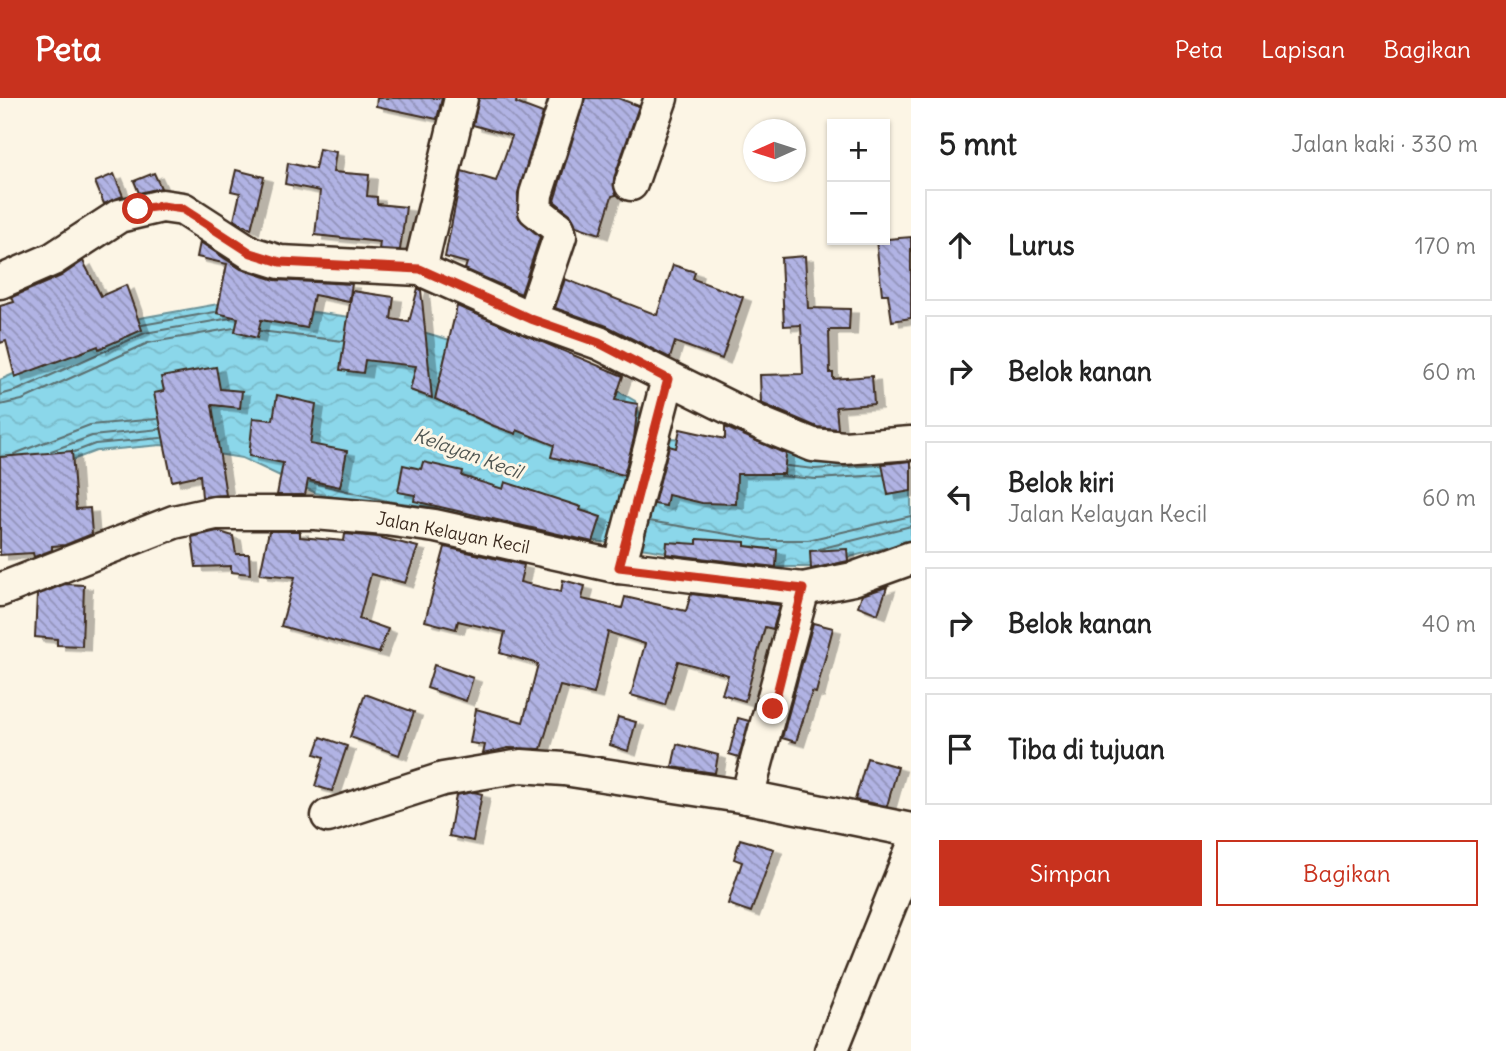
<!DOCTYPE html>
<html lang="id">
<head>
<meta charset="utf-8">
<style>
	body { margin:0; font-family:Delius,sans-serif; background:#f6f6f6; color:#222 }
	.controls { position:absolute; right:21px; top:21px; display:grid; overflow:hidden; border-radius:0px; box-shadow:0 2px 5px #0004 }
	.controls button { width:63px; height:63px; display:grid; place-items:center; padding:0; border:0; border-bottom:2px solid #e0e0e0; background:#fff; color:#222; font:35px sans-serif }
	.compass { position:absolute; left:743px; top:21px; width:63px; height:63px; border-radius:50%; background:#fff; box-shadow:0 2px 5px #0004; rotate:267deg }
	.stop { position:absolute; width:21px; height:21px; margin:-16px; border:5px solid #c8321e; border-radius:50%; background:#fff }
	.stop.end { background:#c8321e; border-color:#fff; box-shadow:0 2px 7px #0008 }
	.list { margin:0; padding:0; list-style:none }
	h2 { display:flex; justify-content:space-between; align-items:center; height:91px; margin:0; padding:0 28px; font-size:30px }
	h2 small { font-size:23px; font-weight:400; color:#767676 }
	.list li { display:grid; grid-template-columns:46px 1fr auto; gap:21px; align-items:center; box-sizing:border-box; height:112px; margin:0 14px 14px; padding:0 14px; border:2px solid #e0e0e0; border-radius:0px }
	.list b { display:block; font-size:26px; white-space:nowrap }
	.list p { margin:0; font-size:23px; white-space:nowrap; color:#767676 }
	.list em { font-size:23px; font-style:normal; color:#767676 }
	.actions { display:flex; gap:14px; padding:21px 28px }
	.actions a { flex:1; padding:16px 0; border:2px solid #c8321e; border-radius:0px; text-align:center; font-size:24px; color:#c8321e }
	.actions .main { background:#c8321e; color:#fff }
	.icon { flex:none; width:38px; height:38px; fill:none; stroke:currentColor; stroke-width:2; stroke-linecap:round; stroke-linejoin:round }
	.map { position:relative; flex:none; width:911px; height:953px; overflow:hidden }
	header { display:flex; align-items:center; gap:42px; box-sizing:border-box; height:98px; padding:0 35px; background:#c8321e; color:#fff }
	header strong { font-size:33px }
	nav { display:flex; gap:38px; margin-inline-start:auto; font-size:24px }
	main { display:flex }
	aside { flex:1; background:#fff }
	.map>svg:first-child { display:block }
	.water { fill:url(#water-waves); stroke:#6b9298; stroke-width:2 }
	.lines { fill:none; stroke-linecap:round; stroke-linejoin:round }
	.shore { stroke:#5b6f70; stroke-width:2 }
	.building { fill:url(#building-back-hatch); stroke:#3b2a1e; stroke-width:2; filter:url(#shadow) }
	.minor-casing { stroke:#3b2a1e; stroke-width:37 }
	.minor { stroke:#fcf5e5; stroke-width:32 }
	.route { stroke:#c8321e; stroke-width:9 }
	.labels { text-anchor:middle; stroke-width:6; stroke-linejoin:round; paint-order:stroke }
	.street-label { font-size:18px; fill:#3b2a1e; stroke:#fcf5e5 }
	.water-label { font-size:19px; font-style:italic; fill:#4f5551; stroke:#fcf5e5 }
</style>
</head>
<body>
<header>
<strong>Peta</strong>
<nav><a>Peta</a><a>Lapisan</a><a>Bagikan</a></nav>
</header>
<main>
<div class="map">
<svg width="911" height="953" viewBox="0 0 911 953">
	<defs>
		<pattern id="water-waves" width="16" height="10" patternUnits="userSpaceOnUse" patternTransform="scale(1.75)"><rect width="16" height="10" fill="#8bd7ea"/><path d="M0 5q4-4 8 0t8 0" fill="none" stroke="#79b9c8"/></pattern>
		<pattern id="building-back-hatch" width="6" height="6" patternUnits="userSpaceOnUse" patternTransform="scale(1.75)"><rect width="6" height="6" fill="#b1b3e4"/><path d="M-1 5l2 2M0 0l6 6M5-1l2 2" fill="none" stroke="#9192b8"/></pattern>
		<filter id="shadow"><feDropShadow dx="8" dy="4.5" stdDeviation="0" flood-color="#0004"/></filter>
	</defs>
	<rect width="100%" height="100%" fill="#fcf5e5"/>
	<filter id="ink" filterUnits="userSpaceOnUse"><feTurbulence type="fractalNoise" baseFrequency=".0143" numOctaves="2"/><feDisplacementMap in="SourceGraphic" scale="14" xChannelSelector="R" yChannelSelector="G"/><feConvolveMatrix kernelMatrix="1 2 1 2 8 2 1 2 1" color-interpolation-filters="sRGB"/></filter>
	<g filter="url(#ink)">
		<!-- water -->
		<path class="water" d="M 235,203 L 393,225 L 614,291 L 635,303 L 645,331 L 672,340 L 815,355 L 911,348 L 911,443 L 812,469 L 761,469 L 386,410 L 316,395 L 242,360 L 161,347 L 96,353 L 0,389 L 0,282 L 140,220 Z"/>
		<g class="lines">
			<!-- shore -->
			<g class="shore">
				<path d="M 142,227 L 215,214"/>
				<path d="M 260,233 L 343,243"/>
				<path d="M 0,297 L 18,292 L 145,235 L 231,220"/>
				<path d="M 0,307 L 22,302 L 148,245 L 234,230"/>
				<path d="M 51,353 L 92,338 L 160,331"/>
				<path d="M 74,354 L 95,346 L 161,340"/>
				<path d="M 14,356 L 90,327 L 157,321"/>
				<path d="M 787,368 L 815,371 L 880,367"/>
				<path d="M 780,378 L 816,381 L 882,377"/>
				<path d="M 310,384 L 387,403 L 437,410"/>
				<path d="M 649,423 L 763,442 L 808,442 L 911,418"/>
				<path d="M 819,451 L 911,428"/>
			</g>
		</g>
		<!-- building -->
		<g class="building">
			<path d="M 377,0 L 442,0 L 437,21 L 376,8 Z"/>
			<path d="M 479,0 L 517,0 L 516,5 L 543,15 L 518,95 L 519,120 L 540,139 L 521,196 L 465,171 L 467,165 L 445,159 L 462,73 L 496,83 L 512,38 L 473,27 Z"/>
			<path d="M 585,0 L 618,0 L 639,8 L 614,80 L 616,97 L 612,98 L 600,136 L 576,128 L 570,116 L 554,103 Z"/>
			<path d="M 319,51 L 336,54 L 333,74 L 369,77 L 367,98 L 377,99 L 377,106 L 406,109 L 400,152 L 379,151 L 380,144 L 315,137 L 320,93 L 285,86 L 288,65 L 315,71 Z"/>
			<path d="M 236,72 L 264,79 L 251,131 L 234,122 L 240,95 L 231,93 Z"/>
			<path d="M 154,75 L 161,90 L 139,95 L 134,83 Z"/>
			<path d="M 114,76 L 123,98 L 104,106 L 95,84 Z"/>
			<path d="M 911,139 L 911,220 L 892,223 L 888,196 L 882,196 L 876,142 Z"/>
			<path d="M 200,144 L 241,171 L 275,182 L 352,186 L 349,204 L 314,197 L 307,230 L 261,222 L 257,240 L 235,234 L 238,220 L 217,215 L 227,166 L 197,159 Z"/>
			<path d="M 805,158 L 808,210 L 850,211 L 849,232 L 829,232 L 830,275 L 833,275 L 833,281 L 872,278 L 874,306 L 836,309 L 838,331 L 817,329 L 761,305 L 760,277 L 803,276 L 801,227 L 784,228 L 781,160 Z"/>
			<path d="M 83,163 L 101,198 L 126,187 L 142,232 L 99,251 L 98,248 L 15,279 L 6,243 L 0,245 L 0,208 L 14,204 L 12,199 L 61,178 Z"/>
			<path d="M 673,167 L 695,174 L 693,181 L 743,199 L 722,261 L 675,244 L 670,260 L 607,228 L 555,210 L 565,181 L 657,217 Z"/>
			<path d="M 418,190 L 421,192 L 432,300 L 410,292 L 416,268 L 365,262 L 363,275 L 340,272 L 352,193 L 394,199 L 391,221 L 409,224 Z"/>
			<path d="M 457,208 L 623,278 L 615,302 L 638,306 L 634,340 L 624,377 L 551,359 L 554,347 L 517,332 L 516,336 L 494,328 L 435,301 Z"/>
			<path d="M 216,269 L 220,291 L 242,293 L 240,310 L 212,307 L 226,397 L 202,399 L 200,377 L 172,383 L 154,295 L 164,293 L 161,279 Z"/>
			<path d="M 277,297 L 316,306 L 310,346 L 347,353 L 340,389 L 308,382 L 305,397 L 277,397 L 283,365 L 249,358 L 253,320 L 273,322 Z"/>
			<path d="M 725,329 L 786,356 L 784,376 L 737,376 L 736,406 L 702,405 L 668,397 L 666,408 L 654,406 L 669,348 L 676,350 L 680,331 L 725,341 Z"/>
			<path d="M 72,353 L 76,411 L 90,410 L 92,436 L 65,447 L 52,448 L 52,452 L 34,459 L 33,455 L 0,457 L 0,359 Z"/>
			<path d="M 911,363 L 911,393 L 888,397 L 882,366 Z"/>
			<path d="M 423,364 L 463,373 L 462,378 L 503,391 L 505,384 L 581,409 L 580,412 L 601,419 L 593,444 L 414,403 L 415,397 L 398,394 L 403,367 L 421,371 Z"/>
			<path d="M 217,433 L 233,438 L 236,456 L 249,456 L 250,476 L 231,474 L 231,468 L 196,469 L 192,439 Z"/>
			<path d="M 269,433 L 300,433 L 300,439 L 344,443 L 345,436 L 378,439 L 418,449 L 405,485 L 371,476 L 359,521 L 388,531 L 379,555 L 281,528 L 295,479 L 260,476 Z"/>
			<path d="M 697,441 L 745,444 L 745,448 L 777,452 L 776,469 L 666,456 L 667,444 L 697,446 Z"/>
			<path d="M 445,449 L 524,467 L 520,484 L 561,494 L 563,482 L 585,488 L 582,501 L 622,510 L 625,499 L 686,513 L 691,496 L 780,507 L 773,531 L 765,529 L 745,603 L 722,596 L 728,577 L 678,563 L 665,607 L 631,597 L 645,546 L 608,534 L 594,596 L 560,588 L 541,651 L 508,650 L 483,656 L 485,647 L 470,645 L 476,611 L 523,624 L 538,566 L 500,555 L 505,534 L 458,523 L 456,531 L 425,523 Z"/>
			<path d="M 847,451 L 848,463 L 811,471 L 810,453 Z"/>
			<path d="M 65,486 L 84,487 L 82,548 L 57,547 L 57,541 L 35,539 L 37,497 Z"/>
			<path d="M 887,489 L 878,516 L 858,508 L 862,497 Z"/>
			<path d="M 813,525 L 833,530 L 816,595 L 812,594 L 796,644 L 782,640 Z"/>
			<path d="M 434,567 L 473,580 L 466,603 L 427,590 Z"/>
			<path d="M 365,596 L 414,614 L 399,657 L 350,639 Z"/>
			<path d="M 618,619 L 636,624 L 628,653 L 610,647 Z"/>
			<path d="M 738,620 L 749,623 L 739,659 L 729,656 Z"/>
			<path d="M 321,639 L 347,648 L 332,693 L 315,688 L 324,659 L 315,656 Z"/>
			<path d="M 677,646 L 718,657 L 715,675 L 672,669 Z"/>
			<path d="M 867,660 L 898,669 L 887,708 L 855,702 Z"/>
			<path d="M 474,694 L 482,696 L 473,743 L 449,738 L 456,697 Z"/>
			<path d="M 740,741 L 774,751 L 751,814 L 728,806 L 742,764 L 734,761 Z"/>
		</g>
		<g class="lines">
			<defs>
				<g id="minor">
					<path d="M 631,86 L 661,0"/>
					<path d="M 420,171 L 461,0"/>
					<path d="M 0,184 L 53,161 L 119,118 L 162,108 L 183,111 L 251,155 L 280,164 L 420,171 L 532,221 L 599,245 L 764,327 L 813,347 L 844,350 L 911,345"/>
					<path d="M 532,221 L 560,138 L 558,130 L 535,112 L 536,96 L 567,0"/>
					<path d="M 619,469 L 668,281"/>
					<path d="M 0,492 L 174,424 L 215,415 L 315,415 L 386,421 L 435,428 L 619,469 L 803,491 L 853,481 L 911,460"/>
					<path d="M 747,699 L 803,491"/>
					<path d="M 328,718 L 443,681 L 521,668 L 564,671 L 747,699 L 911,732"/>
					<path d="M 831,953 L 911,754"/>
				</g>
			</defs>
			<!-- minor casing -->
			<use href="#minor" class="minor-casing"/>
			<!-- minor -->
			<use href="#minor" class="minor"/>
		</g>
	</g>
	<g class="lines" filter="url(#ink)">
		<!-- route -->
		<path class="route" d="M 138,111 L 162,108 L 183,111 L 251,155 L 280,164 L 420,171 L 531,221 L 599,245 L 668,281 L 619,469 L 803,491 L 773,611"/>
	</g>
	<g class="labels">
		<!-- street labels -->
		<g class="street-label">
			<text transform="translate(453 435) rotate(11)" y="6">Jalan Kelayan Kecil</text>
		</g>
		<!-- water labels -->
		<g class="water-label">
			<text transform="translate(468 355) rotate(20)" y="7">Kelayan Kecil</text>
		</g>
	</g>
</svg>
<div class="controls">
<button>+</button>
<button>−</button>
</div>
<svg class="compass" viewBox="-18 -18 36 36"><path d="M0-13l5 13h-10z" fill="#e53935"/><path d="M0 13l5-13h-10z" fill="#767676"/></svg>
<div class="stop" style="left:138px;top:111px"></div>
<div class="stop end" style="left:773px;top:611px"></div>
</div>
<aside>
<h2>5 mnt<small>Jalan kaki · 330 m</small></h2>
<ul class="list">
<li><svg class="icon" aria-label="ahead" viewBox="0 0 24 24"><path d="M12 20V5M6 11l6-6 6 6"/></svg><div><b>Lurus</b></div><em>170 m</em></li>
<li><svg class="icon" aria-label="right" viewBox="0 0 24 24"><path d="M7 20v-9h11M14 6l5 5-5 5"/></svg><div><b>Belok kanan</b></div><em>60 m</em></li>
<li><svg class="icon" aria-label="left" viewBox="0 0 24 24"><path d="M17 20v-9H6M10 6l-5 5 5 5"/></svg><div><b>Belok kiri</b><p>Jalan Kelayan Kecil</p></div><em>60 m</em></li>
<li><svg class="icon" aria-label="right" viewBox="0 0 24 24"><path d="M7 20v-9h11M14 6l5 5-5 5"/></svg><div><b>Belok kanan</b></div><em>40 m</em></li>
<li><svg class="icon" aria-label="arrive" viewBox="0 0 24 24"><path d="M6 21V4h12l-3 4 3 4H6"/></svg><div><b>Tiba di tujuan</b></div></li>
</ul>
<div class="actions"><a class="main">Simpan</a><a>Bagikan</a></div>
</aside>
</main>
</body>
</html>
